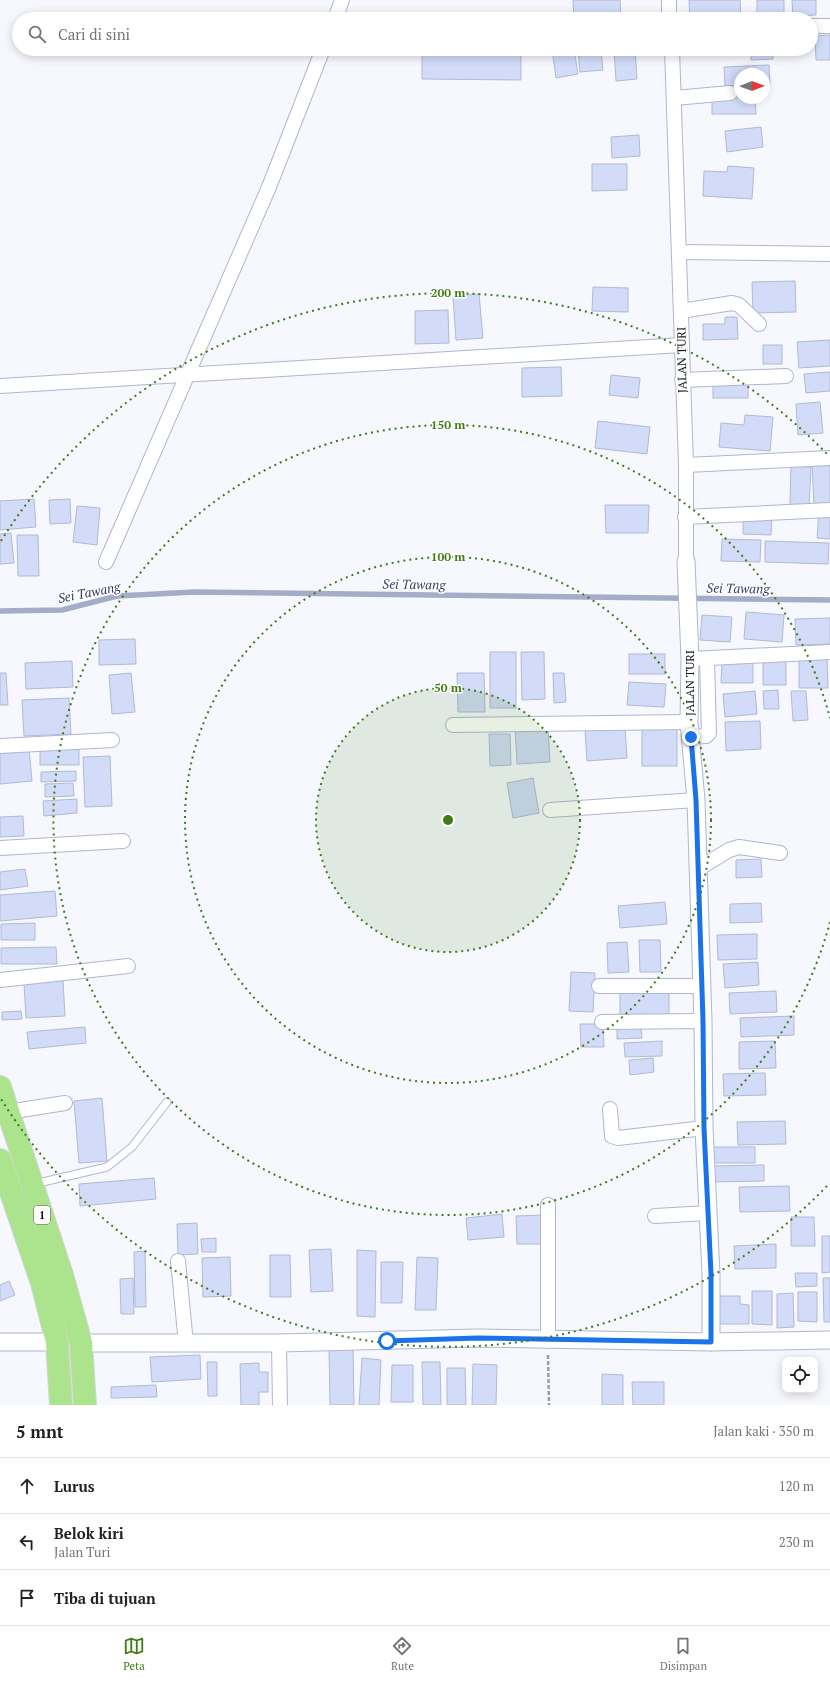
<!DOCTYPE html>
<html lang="id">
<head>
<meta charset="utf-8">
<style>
	body { margin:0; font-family:"PT Serif",serif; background:#f2f2f2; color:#202124 }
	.controls { position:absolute; right:12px; bottom:12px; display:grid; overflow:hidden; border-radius:8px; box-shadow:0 2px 10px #0003 }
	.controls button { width:36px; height:36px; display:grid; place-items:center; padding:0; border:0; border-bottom:1px solid #e0e0e0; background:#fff; color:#202124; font:20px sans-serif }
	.compass { position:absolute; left:734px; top:68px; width:36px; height:36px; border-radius:50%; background:#fff; box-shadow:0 2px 10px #0003; rotate:89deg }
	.stop { position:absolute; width:12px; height:12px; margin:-9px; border:3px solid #1a73e8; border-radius:50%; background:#fff }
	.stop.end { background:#1a73e8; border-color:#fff; box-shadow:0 1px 4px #0008 }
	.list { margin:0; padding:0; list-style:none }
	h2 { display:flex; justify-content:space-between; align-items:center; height:52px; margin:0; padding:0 16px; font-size:17px }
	h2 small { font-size:13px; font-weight:400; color:#757577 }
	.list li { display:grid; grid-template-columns:26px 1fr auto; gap:12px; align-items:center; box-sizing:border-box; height:56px; padding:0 16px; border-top:1px solid #e0e0e0 }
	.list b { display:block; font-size:15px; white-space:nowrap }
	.list p { margin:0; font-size:13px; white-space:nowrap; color:#757577 }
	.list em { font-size:13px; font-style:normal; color:#757577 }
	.icon { flex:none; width:22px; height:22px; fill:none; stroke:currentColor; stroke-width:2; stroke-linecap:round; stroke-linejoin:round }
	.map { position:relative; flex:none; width:830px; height:1405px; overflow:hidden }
	.search { position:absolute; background:#fff; box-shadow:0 2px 10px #0003; left:12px; right:12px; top:12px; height:44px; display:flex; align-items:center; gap:10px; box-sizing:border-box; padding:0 14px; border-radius:22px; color:#757577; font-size:15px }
	.sheet { height:220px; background:#fff }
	nav { display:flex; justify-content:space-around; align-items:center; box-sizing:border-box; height:56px; border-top:1px solid #e0e0e0; background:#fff; font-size:11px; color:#757577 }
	nav a { display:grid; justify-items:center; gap:2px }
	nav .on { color:#407b15 }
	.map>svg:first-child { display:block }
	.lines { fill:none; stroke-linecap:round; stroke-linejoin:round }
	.stream { stroke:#a4acc8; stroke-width:5.5 }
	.building { fill:#d2dbf8; stroke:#b1b9d4 }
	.service-casing { stroke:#aeb6d2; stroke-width:9 }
	.minor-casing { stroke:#aeb6d2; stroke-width:16 }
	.tertiary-casing { stroke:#aeb6d2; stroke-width:19 }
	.trunk-casing { stroke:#d4d5d6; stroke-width:24 }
	.path { stroke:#9a9da4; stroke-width:2.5; stroke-dasharray:4 2; stroke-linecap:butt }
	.service { stroke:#fff; stroke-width:7 }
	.minor { stroke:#fff; stroke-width:14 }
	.tertiary { stroke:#fff; stroke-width:17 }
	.trunk { stroke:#ace48e; stroke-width:22 }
	.route { stroke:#1a73e8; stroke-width:5 }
	.ring { fill:none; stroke:#407b15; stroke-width:2; stroke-dasharray:2 4 }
	.labels { text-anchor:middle; stroke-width:3; stroke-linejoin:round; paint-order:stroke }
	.shield { fill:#fff; stroke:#585a60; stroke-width:1 }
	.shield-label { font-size:11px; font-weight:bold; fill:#10131c }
	.street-label { font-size:12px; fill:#10131c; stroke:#fff }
	.water-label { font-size:13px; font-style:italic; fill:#37406a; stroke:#fff }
	.centre { fill:#407b15; stroke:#fff; stroke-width:2 }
	.ring-label { font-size:12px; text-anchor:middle; font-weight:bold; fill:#407b15; stroke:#fff; stroke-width:3; stroke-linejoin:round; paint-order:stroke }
</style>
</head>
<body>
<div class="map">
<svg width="830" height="1405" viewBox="0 0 830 1405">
	<rect width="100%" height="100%" fill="#f6f8fe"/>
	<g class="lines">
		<!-- stream -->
		<path class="stream" d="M 0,611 L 62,610 L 117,596 L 194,592 L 830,600"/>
	</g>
	<!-- building -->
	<g class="building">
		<path d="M 573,0 L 620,0 L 621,17 L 574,19 Z"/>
		<path d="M 689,0 L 740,0 L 741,19 L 690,19 Z"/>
		<path d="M 757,0 L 784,0 L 784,16 L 757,17 Z"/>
		<path d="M 792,0 L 816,0 L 816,15 L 793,16 Z"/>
		<path d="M 830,35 L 830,60 L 816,60 L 815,36 Z"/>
		<path d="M 552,49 L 574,49 L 578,74 L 556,78 Z"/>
		<path d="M 578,49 L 601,49 L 603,70 L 580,72 Z"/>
		<path d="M 614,49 L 635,49 L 637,79 L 616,81 Z"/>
		<path d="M 751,49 L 773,49 L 773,59 L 751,60 Z"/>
		<path d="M 422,51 L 521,51 L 521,80 L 422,79 Z"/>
		<path d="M 769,65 L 770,84 L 764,84 L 764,74 L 740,74 L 740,85 L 725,86 L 724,67 Z"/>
		<path d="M 712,98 L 755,98 L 756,114 L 712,114 Z"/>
		<path d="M 761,127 L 763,147 L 727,152 L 725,131 Z"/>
		<path d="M 639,135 L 640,156 L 612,158 L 611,137 Z"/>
		<path d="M 592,164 L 627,164 L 627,190 L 592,191 Z"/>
		<path d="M 728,166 L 754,168 L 752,199 L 703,196 L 704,171 L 727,172 Z"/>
		<path d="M 795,281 L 796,312 L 753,313 L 752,282 Z"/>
		<path d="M 593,287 L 628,288 L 628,312 L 592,311 Z"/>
		<path d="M 479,294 L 483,338 L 456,340 L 453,296 Z"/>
		<path d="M 448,310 L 449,343 L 415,344 L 415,311 Z"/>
		<path d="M 725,317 L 737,317 L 738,339 L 703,340 L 703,324 L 725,324 Z"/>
		<path d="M 830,340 L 830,366 L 799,368 L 797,342 Z"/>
		<rect x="763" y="345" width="19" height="19"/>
		<path d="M 561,367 L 562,396 L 522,397 L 522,368 Z"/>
		<path d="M 830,372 L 830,391 L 806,393 L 804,374 Z"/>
		<path d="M 611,375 L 640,378 L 638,398 L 609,395 Z"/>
		<rect x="713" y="382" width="35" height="16"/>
		<path d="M 820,402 L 823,433 L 798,435 L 796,404 Z"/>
		<path d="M 745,415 L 773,417 L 770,451 L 719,447 L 721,423 L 744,425 Z"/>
		<path d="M 598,421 L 650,427 L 647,454 L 595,448 Z"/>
		<path d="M 830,464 L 830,504 L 814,505 L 812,465 Z"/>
		<path d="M 791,466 L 811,467 L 809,506 L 790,505 Z"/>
		<path d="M 34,499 L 36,527 L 0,530 L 0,501 Z"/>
		<path d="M 70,499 L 71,523 L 50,524 L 49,500 Z"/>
		<path d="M 605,505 L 649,505 L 648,533 L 606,533 Z"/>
		<path d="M 77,506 L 100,508 L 97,545 L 73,542 Z"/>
		<path d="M 819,512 L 830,512 L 830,539 L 817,538 Z"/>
		<path d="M 743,514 L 772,514 L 771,535 L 743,534 Z"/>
		<path d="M 11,533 L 14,563 L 0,564 L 0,534 Z"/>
		<path d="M 17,535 L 38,535 L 39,576 L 18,576 Z"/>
		<path d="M 722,539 L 761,540 L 760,562 L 721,561 Z"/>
		<path d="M 765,541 L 829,543 L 828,564 L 765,562 Z"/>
		<path d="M 746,612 L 784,615 L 782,642 L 744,639 Z"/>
		<path d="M 702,615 L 732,617 L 730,642 L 700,640 Z"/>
		<path d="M 830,618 L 830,644 L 796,645 L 795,619 Z"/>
		<path d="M 135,639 L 136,664 L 99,665 L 99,640 Z"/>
		<rect x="490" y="652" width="26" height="56"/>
		<path d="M 521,652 L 544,652 L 545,699 L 522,700 Z"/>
		<rect x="629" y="654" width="36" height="20"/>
		<path d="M 827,655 L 828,688 L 799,688 L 799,656 Z"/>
		<path d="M 786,658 L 786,685 L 763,685 L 763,659 Z"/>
		<path d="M 72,661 L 73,687 L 26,689 L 25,663 Z"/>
		<path d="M 722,663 L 753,663 L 753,683 L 721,683 Z"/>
		<path d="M 0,673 L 6,673 L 8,705 L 0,705 Z"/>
		<path d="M 131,673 L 135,712 L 112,714 L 109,675 Z"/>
		<path d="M 457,673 L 484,673 L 485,712 L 458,712 Z"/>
		<path d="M 553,673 L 564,673 L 566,702 L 554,703 Z"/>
		<path d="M 629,682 L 666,684 L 664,707 L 627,705 Z"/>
		<path d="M 778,690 L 779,709 L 764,709 L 763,691 Z"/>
		<path d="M 755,691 L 757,714 L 725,717 L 723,694 Z"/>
		<path d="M 791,691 L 806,691 L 808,720 L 793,721 Z"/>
		<path d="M 69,698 L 71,734 L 24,736 L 22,700 Z"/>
		<path d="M 760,721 L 761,749 L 726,751 L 725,722 Z"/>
		<path d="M 548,725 L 550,762 L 517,764 L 515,727 Z"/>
		<rect x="642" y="726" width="35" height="40"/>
		<path d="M 625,727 L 627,758 L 587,761 L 585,730 Z"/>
		<path d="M 489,734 L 510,734 L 511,765 L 490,766 Z"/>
		<path d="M 29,747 L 32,781 L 0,784 L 0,749 Z"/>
		<rect x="40" y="748" width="39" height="17"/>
		<path d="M 110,756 L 112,806 L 85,807 L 83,757 Z"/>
		<path d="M 76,771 L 76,781 L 41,782 L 41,772 Z"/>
		<path d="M 533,778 L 539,813 L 513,818 L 507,783 Z"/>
		<path d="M 73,783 L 74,796 L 45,797 L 45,784 Z"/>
		<path d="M 77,799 L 77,813 L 44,816 L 43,801 Z"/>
		<path d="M 23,816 L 24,836 L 0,837 L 0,817 Z"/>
		<path d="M 761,859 L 762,877 L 736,878 L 736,860 Z"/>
		<path d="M 25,869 L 28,886 L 0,890 L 0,872 Z"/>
		<path d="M 55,891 L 57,916 L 0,921 L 0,895 Z"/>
		<path d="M 665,902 L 667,924 L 620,928 L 618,906 Z"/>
		<path d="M 761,903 L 762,922 L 730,923 L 730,904 Z"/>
		<path d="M 35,923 L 35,940 L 1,940 L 1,924 Z"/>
		<path d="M 757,934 L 757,959 L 718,960 L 717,935 Z"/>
		<path d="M 639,940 L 660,940 L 661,972 L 640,972 Z"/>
		<path d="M 627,942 L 629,972 L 608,973 L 607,943 Z"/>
		<path d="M 56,947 L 57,964 L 1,964 L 1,948 Z"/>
		<path d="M 758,962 L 759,985 L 725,988 L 723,964 Z"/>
		<path d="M 571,972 L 595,973 L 593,1012 L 569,1011 Z"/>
		<path d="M 63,981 L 65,1016 L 26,1018 L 24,983 Z"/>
		<path d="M 776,991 L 777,1012 L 730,1014 L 729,993 Z"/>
		<rect x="620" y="993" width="49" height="24"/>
		<path d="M 21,1011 L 22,1019 L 2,1020 L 2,1012 Z"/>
		<path d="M 794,1016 L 794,1035 L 741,1037 L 740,1018 Z"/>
		<path d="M 580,1024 L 603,1024 L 604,1047 L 581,1047 Z"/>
		<path d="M 641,1026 L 642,1038 L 617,1039 L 617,1027 Z"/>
		<path d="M 85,1027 L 86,1043 L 29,1049 L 27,1032 Z"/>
		<path d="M 662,1041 L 662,1056 L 625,1057 L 624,1043 Z"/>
		<path d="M 775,1041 L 776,1068 L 739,1069 L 739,1042 Z"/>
		<path d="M 653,1058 L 654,1072 L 630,1075 L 629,1060 Z"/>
		<path d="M 765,1073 L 766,1095 L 724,1096 L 723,1074 Z"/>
		<path d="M 102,1098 L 107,1161 L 79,1163 L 74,1101 Z"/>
		<path d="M 785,1121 L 786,1144 L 738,1145 L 737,1122 Z"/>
		<rect x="710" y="1147" width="45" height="16"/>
		<path d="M 764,1165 L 764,1181 L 710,1182 L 710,1166 Z"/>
		<path d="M 154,1178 L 156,1199 L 80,1206 L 79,1184 Z"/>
		<path d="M 789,1186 L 790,1211 L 740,1212 L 739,1187 Z"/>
		<path d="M 502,1214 L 504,1237 L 468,1240 L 466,1218 Z"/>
		<path d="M 543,1215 L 544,1244 L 517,1244 L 516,1216 Z"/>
		<path d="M 791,1217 L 814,1217 L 815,1246 L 791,1246 Z"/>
		<path d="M 197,1223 L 198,1254 L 178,1255 L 177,1224 Z"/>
		<path d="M 822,1236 L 830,1236 L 830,1272 L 822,1273 Z"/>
		<path d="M 216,1238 L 216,1252 L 202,1252 L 201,1239 Z"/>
		<path d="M 776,1244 L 776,1268 L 735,1269 L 734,1246 Z"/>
		<path d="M 331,1249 L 333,1291 L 311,1292 L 309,1250 Z"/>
		<path d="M 357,1250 L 376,1251 L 375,1317 L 357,1316 Z"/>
		<path d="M 145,1251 L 146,1307 L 135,1307 L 134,1252 Z"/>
		<path d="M 270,1255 L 290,1255 L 291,1297 L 270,1297 Z"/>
		<path d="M 230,1257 L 231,1296 L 203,1297 L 202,1258 Z"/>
		<path d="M 417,1257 L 438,1258 L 436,1310 L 415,1310 Z"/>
		<path d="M 381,1262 L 403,1262 L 402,1303 L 381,1303 Z"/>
		<path d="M 795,1273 L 817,1273 L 817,1286 L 796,1287 Z"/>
		<path d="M 133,1278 L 134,1314 L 121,1314 L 120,1279 Z"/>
		<path d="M 823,1278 L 830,1278 L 830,1322 L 824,1322 Z"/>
		<path d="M 9,1281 L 15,1295 L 0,1301 L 0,1285 Z"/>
		<path d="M 752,1291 L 772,1291 L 772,1325 L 752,1324 Z"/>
		<path d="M 798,1292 L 817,1292 L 817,1322 L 798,1321 Z"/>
		<path d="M 793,1293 L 794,1327 L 777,1328 L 777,1294 Z"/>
		<path d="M 712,1296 L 740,1296 L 740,1304 L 749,1305 L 749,1324 L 713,1324 Z"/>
		<path d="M 329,1348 L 353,1348 L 354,1405 L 330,1405 Z"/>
		<path d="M 200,1355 L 201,1379 L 152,1382 L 150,1357 Z"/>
		<path d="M 362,1358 L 381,1360 L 379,1405 L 359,1405 Z"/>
		<path d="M 207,1362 L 217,1362 L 217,1396 L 208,1396 Z"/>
		<path d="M 422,1362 L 440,1362 L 441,1405 L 423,1405 Z"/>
		<path d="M 259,1363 L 259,1372 L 268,1372 L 268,1392 L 259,1392 L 259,1405 L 241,1405 L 240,1364 Z"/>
		<path d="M 473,1364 L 497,1365 L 496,1405 L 472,1405 Z"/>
		<path d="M 392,1365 L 413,1365 L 413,1402 L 391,1402 Z"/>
		<path d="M 447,1368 L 465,1368 L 466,1405 L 447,1405 Z"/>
		<path d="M 602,1374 L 623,1375 L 623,1405 L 602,1405 Z"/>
		<path d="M 632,1382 L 664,1382 L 664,1405 L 633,1405 Z"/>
		<path d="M 156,1385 L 157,1397 L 111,1398 L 111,1387 Z"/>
	</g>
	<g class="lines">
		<defs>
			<path id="service" d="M 34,1184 L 107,1167 L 132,1147 L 167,1102"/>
			<g id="minor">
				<path d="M 669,0 L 669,19"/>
				<path d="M 335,19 L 342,0"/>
				<path d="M 811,26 L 830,26"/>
				<path d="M 672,49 L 686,465 L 686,561"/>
				<path d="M 675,98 L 730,93"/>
				<path d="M 680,252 L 830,254"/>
				<path d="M 681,311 L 732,303 L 739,305 L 759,324"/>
				<path d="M 682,380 L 786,376"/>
				<path d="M 0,386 L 682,345"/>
				<path d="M 686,465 L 830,458"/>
				<path d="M 685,517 L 830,510"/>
				<path d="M 106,562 L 269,187 L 323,49"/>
				<path d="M 690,659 L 830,652"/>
				<path d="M 453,725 L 689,722"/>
				<path d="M 691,737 L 706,736 L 709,733 L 707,659"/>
				<path d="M 0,746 L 112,740"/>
				<path d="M 550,810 L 696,800"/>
				<path d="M 0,848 L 123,841"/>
				<path d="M 698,869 L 729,850 L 739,847 L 780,853"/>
				<path d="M 0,980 L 128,966"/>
				<path d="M 599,986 L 702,986"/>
				<path d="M 602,1022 L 703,1021"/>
				<path d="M 610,1109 L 612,1136 L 618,1138 L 704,1128"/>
				<path d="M 8,1112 L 65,1103"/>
				<path d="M 548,1205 L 548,1341"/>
				<path d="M 655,1216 L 708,1213"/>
				<path d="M 178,1261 L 186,1344"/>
				<path d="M 279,1343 L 280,1405"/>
			</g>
			<g id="tertiary">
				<path d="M 686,561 L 690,659 L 689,722 L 696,800 L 703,1021 L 704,1128 L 711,1274 L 711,1342"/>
				<path d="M 0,1342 L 57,1342"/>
				<path d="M 81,1343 L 279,1343 L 477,1338 L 711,1342 L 830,1340"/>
			</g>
			<g id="trunk">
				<path d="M 0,1087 L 62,1275 L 81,1343 L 85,1405"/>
				<path d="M 0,1160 L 42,1283 L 57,1342 L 61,1405"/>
			</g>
		</defs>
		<!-- service casing -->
		<use href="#service" class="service-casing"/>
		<!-- minor casing -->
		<use href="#minor" class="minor-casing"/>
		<!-- tertiary casing -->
		<use href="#tertiary" class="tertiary-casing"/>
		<!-- trunk casing -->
		<use href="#trunk" class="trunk-casing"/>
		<!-- path -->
		<path class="path" d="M 548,1355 L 549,1405"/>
		<!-- service -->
		<use href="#service" class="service"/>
		<!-- minor -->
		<use href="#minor" class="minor"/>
		<!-- tertiary -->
		<use href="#tertiary" class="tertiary"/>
		<!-- trunk -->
		<use href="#trunk" class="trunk"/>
	</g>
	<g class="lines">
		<!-- route -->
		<path class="route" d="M 387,1341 L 477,1338 L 711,1342 L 711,1274 L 704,1128 L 703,1021 L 696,800 L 691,737"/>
	</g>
	<!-- distance rings -->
	<circle cx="448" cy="820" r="132" fill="#407b15" fill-opacity=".12"/>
	<g class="ring">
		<circle cx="448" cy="820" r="132"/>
		<circle cx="448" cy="820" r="263"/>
		<path d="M830 922A395 395 0 1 1 830 718"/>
		<path d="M827 1186A527 527 0 0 1 1 1099M1 541A527 527 0 0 1 827 454"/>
	</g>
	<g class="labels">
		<!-- shield labels -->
		<rect class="shield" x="34" y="1206" width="16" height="18" rx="3"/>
		<g class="shield-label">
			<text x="42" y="1219">1</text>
		</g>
		<!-- street labels -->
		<g class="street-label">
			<text transform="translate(682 360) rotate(-91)" y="4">JALAN TURI</text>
			<text transform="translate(690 683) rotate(-90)" y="4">JALAN TURI</text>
		</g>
		<!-- water labels -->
		<g class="water-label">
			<text transform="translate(414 584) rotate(1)" y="5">Sei Tawang</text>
			<text transform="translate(738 588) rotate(1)" y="5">Sei Tawang</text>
			<text transform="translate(89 592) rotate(-11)" y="5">Sei Tawang</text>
		</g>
	</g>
	<circle cx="448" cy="820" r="6" class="centre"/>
	<g class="ring-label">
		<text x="448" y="297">200 m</text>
		<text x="448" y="429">150 m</text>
		<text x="448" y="561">100 m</text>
		<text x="448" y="692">50 m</text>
	</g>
</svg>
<div class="controls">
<button><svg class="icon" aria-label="locate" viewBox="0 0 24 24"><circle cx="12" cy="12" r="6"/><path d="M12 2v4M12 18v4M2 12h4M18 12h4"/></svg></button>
</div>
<svg class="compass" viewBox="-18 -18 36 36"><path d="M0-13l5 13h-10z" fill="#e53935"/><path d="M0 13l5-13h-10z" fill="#757577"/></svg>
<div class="stop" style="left:387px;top:1341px"></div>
<div class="stop end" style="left:691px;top:737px"></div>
<div class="search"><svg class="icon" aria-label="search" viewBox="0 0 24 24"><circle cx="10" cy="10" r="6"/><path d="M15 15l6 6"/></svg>Cari di sini</div>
</div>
<section class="sheet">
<h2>5 mnt<small>Jalan kaki · 350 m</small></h2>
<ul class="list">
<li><svg class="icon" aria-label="ahead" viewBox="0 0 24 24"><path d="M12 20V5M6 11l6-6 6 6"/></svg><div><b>Lurus</b></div><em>120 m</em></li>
<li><svg class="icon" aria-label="left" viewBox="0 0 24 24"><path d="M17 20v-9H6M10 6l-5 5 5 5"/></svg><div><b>Belok kiri</b><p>Jalan Turi</p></div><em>230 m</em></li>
<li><svg class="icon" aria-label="arrive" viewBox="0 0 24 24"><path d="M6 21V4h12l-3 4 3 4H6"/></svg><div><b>Tiba di tujuan</b></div></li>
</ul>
</section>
<nav>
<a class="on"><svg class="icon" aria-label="map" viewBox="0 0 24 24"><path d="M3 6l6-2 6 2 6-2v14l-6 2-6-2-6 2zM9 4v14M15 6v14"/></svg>Peta</a>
<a><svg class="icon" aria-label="directions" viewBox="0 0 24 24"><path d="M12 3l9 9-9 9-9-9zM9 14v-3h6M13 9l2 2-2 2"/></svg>Rute</a>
<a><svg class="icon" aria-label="saved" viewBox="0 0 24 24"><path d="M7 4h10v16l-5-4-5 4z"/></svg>Disimpan</a>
</nav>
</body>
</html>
